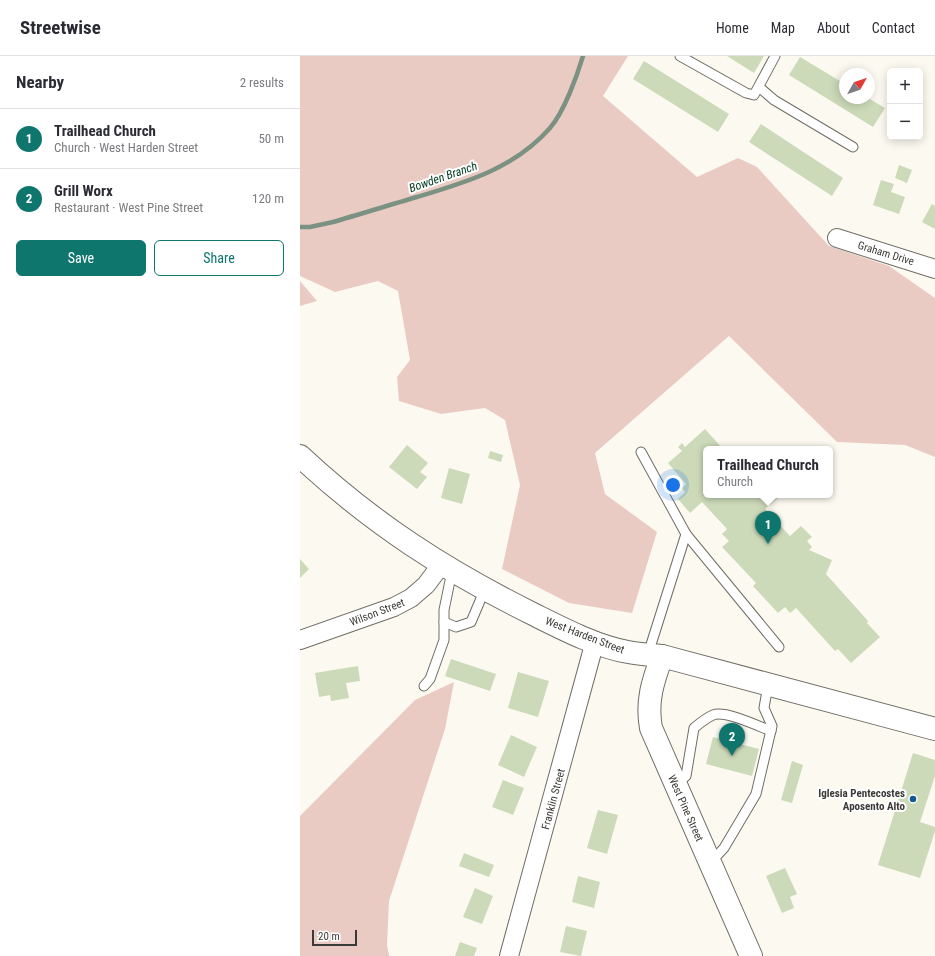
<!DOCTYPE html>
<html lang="en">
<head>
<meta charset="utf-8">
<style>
	body { margin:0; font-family:"Roboto Condensed",sans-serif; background:#f7f7f7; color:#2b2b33 }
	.controls { position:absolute; right:12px; top:12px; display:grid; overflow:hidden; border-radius:6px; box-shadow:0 2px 10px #0003 }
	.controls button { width:36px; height:36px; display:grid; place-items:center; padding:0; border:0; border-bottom:1px solid #e1e1e2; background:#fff; color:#2b2b33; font:20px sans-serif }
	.compass { position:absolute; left:539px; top:12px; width:36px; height:36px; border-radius:50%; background:#fff; box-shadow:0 2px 10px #0003; rotate:50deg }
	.scale { position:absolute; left:12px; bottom:10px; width:45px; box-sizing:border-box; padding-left:4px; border:2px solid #3b3a36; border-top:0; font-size:11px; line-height:14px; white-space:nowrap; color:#3b3a36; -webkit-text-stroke:3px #fff; paint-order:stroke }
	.you { position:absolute; left:373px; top:429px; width:14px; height:14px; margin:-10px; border:3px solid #fff; border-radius:50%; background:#1a73e8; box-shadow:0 0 0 6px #1a73e833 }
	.badge { display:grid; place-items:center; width:26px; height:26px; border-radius:50%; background:#0f766e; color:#fff; font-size:13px; font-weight:700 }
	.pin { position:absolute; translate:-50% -33px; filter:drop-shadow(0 1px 2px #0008) }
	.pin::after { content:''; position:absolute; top:21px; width:14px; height:12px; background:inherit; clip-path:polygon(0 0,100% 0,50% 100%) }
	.popup { position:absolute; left:403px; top:390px; width:130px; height:52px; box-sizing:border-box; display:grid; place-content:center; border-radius:6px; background:#fff; filter:drop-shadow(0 1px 3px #0005); font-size:13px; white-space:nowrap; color:#7c7c81 }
	.popup b { font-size:15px; color:#2b2b33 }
	.popup::after { content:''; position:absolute; left:50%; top:100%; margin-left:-8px; border:8px solid transparent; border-top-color:#fff }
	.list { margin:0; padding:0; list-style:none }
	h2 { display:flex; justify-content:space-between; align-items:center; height:52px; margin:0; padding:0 16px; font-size:17px }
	h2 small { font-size:13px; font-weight:400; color:#7c7c81 }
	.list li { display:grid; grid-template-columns:26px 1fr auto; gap:12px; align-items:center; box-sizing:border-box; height:60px; padding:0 16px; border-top:1px solid #e1e1e2 }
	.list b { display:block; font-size:15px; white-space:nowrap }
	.list p { margin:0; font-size:13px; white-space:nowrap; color:#7c7c81 }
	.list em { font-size:13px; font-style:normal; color:#7c7c81 }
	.actions { display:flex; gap:8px; padding:12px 16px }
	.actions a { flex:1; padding:9px 0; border:1px solid #0f766e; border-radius:6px; text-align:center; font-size:14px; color:#0f766e }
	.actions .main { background:#0f766e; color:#fff }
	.map { position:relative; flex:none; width:635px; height:900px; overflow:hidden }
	header { display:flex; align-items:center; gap:24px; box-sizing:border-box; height:56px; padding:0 20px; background:#fff; border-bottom:1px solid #e1e1e2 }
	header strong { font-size:19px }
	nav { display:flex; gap:22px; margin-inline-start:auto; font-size:14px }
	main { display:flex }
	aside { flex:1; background:#fff }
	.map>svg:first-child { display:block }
	.green { fill:#eacbc3 }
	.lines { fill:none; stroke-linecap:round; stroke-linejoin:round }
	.stream { stroke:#7b9282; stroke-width:4.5 }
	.building { fill:#ccdab9 }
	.service-casing { stroke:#6f6d65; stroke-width:11 }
	.minor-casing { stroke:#6f6d65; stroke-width:20 }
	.tertiary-casing { stroke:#6f6d65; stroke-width:24 }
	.secondary-casing { stroke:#6f6d65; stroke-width:24 }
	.service { stroke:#fff; stroke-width:9 }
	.minor { stroke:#fff; stroke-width:18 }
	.tertiary { stroke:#fff; stroke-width:22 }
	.secondary { stroke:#fff; stroke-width:22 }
	.poi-dot { fill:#12598d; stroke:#fff; stroke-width:1.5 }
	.labels { text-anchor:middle; stroke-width:4; stroke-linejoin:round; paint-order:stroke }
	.street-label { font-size:11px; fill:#3b3a36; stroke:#fff }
	.poi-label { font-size:11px; font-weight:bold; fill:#3b3a36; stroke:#fff; text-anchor:end }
	.water-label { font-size:12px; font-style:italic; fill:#054124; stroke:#fff }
</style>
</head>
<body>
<header>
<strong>Streetwise</strong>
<nav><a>Home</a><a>Map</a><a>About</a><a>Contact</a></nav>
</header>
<main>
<aside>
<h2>Nearby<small>2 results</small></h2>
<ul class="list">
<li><span class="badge">1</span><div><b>Trailhead Church</b><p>Church · West Harden Street</p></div><em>50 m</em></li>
<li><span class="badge">2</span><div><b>Grill Worx</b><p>Restaurant · West Pine Street</p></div><em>120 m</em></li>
</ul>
<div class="actions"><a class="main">Save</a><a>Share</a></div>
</aside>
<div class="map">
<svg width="635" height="900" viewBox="0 0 635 900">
	<rect width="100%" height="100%" fill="#fcfaf0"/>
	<!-- green -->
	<g class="green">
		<path d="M 0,0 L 328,0 L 303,40 L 397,121 L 438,102 L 457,111 L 529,190 L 589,210 L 635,242 L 635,401 L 605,389 L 537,386 L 429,280 L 295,397 L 305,438 L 357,476 L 332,557 L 269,547 L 202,513 L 220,429 L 205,364 L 185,352 L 141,358 L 99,345 L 97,321 L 110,304 L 98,235 L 78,225 L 35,236 L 0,220 Z"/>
		<path d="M 0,225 L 17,245 L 0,250 Z"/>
		<path d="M 154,626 L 145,673 L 89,845 L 87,889 L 89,900 L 0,900 L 0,760 L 115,644 Z"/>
	</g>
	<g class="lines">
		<!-- stream -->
		<path class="stream" d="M 0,171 L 10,171 L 33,166 C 61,158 89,149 117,141 C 167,126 215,112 250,72 C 264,56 277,20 283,0"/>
	</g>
	<!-- building -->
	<g class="building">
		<path d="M 427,0 L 464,0 L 454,17 Z"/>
		<path d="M 500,1 L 545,28 L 545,42 L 568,42 L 585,52 L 573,71 L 489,19 Z"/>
		<path d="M 344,5 L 429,58 L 418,76 L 333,23 Z"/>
		<path d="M 461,68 L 543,122 L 532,140 L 449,86 Z"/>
		<path d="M 599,109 L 612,114 L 607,127 L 595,122 Z"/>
		<path d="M 581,124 L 594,128 L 591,136 L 605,141 L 599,158 L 573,149 Z"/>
		<path d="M 632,148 L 635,150 L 635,173 L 622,166 Z"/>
		<path d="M 405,373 L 423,393 L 406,393 L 406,439 L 475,439 L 478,442 L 465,453 L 490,480 L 501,470 L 512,481 L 507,485 L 512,491 L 509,494 L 532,504 L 526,518 L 568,565 L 567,567 L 580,581 L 551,607 L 538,593 L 535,595 L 496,552 L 490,557 L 485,551 L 478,557 L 453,530 L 456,527 L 422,491 L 429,485 L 422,478 L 427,473 L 402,446 L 390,457 L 378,443 L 385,436 L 382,432 L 386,428 L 368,407 L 382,395 L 378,391 L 382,387 L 385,391 Z"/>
		<path d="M 107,389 L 128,407 L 120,416 L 127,421 L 117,433 L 89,411 Z"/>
		<path d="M 190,395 L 203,399 L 201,406 L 188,402 Z"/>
		<path d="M 149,412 L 170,418 L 162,448 L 141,442 Z"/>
		<path d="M 0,503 L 9,513 L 0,522 Z"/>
		<path d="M 151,603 L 196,618 L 190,635 L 145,620 Z"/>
		<path d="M 58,610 L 60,625 L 46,627 L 49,642 L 31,645 L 30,639 L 19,641 L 15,617 Z"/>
		<path d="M 218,616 L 249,625 L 238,661 L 208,652 Z"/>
		<path d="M 211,679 L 237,691 L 224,721 L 198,709 Z"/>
		<path d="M 413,681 L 459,693 L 452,720 L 406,708 Z"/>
		<path d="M 613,697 L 635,704 L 635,720 L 620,766 L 635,771 L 635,775 L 620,822 L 578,809 Z"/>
		<path d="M 492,705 L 503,709 L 492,747 L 481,744 Z"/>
		<path d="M 203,724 L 224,732 L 213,759 L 192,751 Z"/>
		<path d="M 298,754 L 318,759 L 307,798 L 287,792 Z"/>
		<path d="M 164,797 L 194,809 L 189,821 L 159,810 Z"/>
		<path d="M 485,812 L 497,838 L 490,841 L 494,852 L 482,857 L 466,820 Z"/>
		<path d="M 278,820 L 300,826 L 294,852 L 272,846 Z"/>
		<path d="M 175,832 L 193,840 L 182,868 L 163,861 Z"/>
		<path d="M 266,870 L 287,875 L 281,900 L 260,896 Z"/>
		<path d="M 160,886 L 177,892 L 174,900 L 155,900 Z"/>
	</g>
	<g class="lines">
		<defs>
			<g id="service">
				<path d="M 380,0 L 446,37 L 454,39 L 475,0"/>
				<path d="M 459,31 L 474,44 L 553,91"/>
				<path d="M 341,396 L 386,478 L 348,598"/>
				<path d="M 386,478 L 479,591"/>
				<path d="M 144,566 L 156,571 L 171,566 L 185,533"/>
				<path d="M 124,630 L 130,623 L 144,584 L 144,554 L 152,515"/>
				<path d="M 376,729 L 386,720 L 394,672 C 400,667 406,662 413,659 C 425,654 458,670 471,675"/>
				<path d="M 411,806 L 424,792 L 456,738 L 472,670 L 464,652 L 468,629"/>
			</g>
			<g id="minor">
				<path d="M 537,182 L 635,213"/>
				<path d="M 0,584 L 94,551 L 111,542 L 126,529 L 141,509"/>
				<path d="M 209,900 L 295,585"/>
			</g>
			<path id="tertiary" d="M 362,600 C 353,625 346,645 351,672 L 451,900"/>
			<path id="secondary" d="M 0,400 C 73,468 146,515 235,559 C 263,573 298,591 328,596 C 339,598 351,599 362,600 L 635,673"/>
		</defs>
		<!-- service casing -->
		<use href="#service" class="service-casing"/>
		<!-- minor casing -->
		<use href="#minor" class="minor-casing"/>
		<!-- tertiary casing -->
		<use href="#tertiary" class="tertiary-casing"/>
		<!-- secondary casing -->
		<use href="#secondary" class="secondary-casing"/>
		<!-- service -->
		<use href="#service" class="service"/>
		<!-- minor -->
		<use href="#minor" class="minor"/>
		<!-- tertiary -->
		<use href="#tertiary" class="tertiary"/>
		<!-- secondary -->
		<use href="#secondary" class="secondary"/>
	</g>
	<!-- markers -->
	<circle class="poi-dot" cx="613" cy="743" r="4"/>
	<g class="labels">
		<!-- street labels -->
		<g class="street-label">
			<text transform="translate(586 197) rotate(17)" y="4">Graham Drive</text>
			<text transform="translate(77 556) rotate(-21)" y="4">Wilson Street</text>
			<text transform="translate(285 579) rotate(21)" y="4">West Harden Street</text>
			<text transform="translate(253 743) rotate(-75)" y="4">Franklin Street</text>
			<text transform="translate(386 752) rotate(66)" y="4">West Pine Street</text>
		</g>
		<!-- poi labels -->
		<g class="poi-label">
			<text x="605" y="741">Iglesia Pentecostes<tspan x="605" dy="13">Aposento Alto</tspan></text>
		</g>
		<!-- water labels -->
		<g class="water-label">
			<text transform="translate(143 121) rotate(-19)" y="4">Bowden Branch</text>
		</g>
	</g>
</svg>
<div class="controls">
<button>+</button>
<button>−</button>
</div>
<svg class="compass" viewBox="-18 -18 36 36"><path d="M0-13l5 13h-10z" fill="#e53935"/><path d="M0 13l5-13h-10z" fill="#7c7c81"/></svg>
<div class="scale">20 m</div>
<div class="you"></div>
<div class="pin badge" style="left:468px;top:488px">1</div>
<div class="popup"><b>Trailhead Church</b>Church</div>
<div class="pin badge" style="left:432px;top:700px">2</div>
</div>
</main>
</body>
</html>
